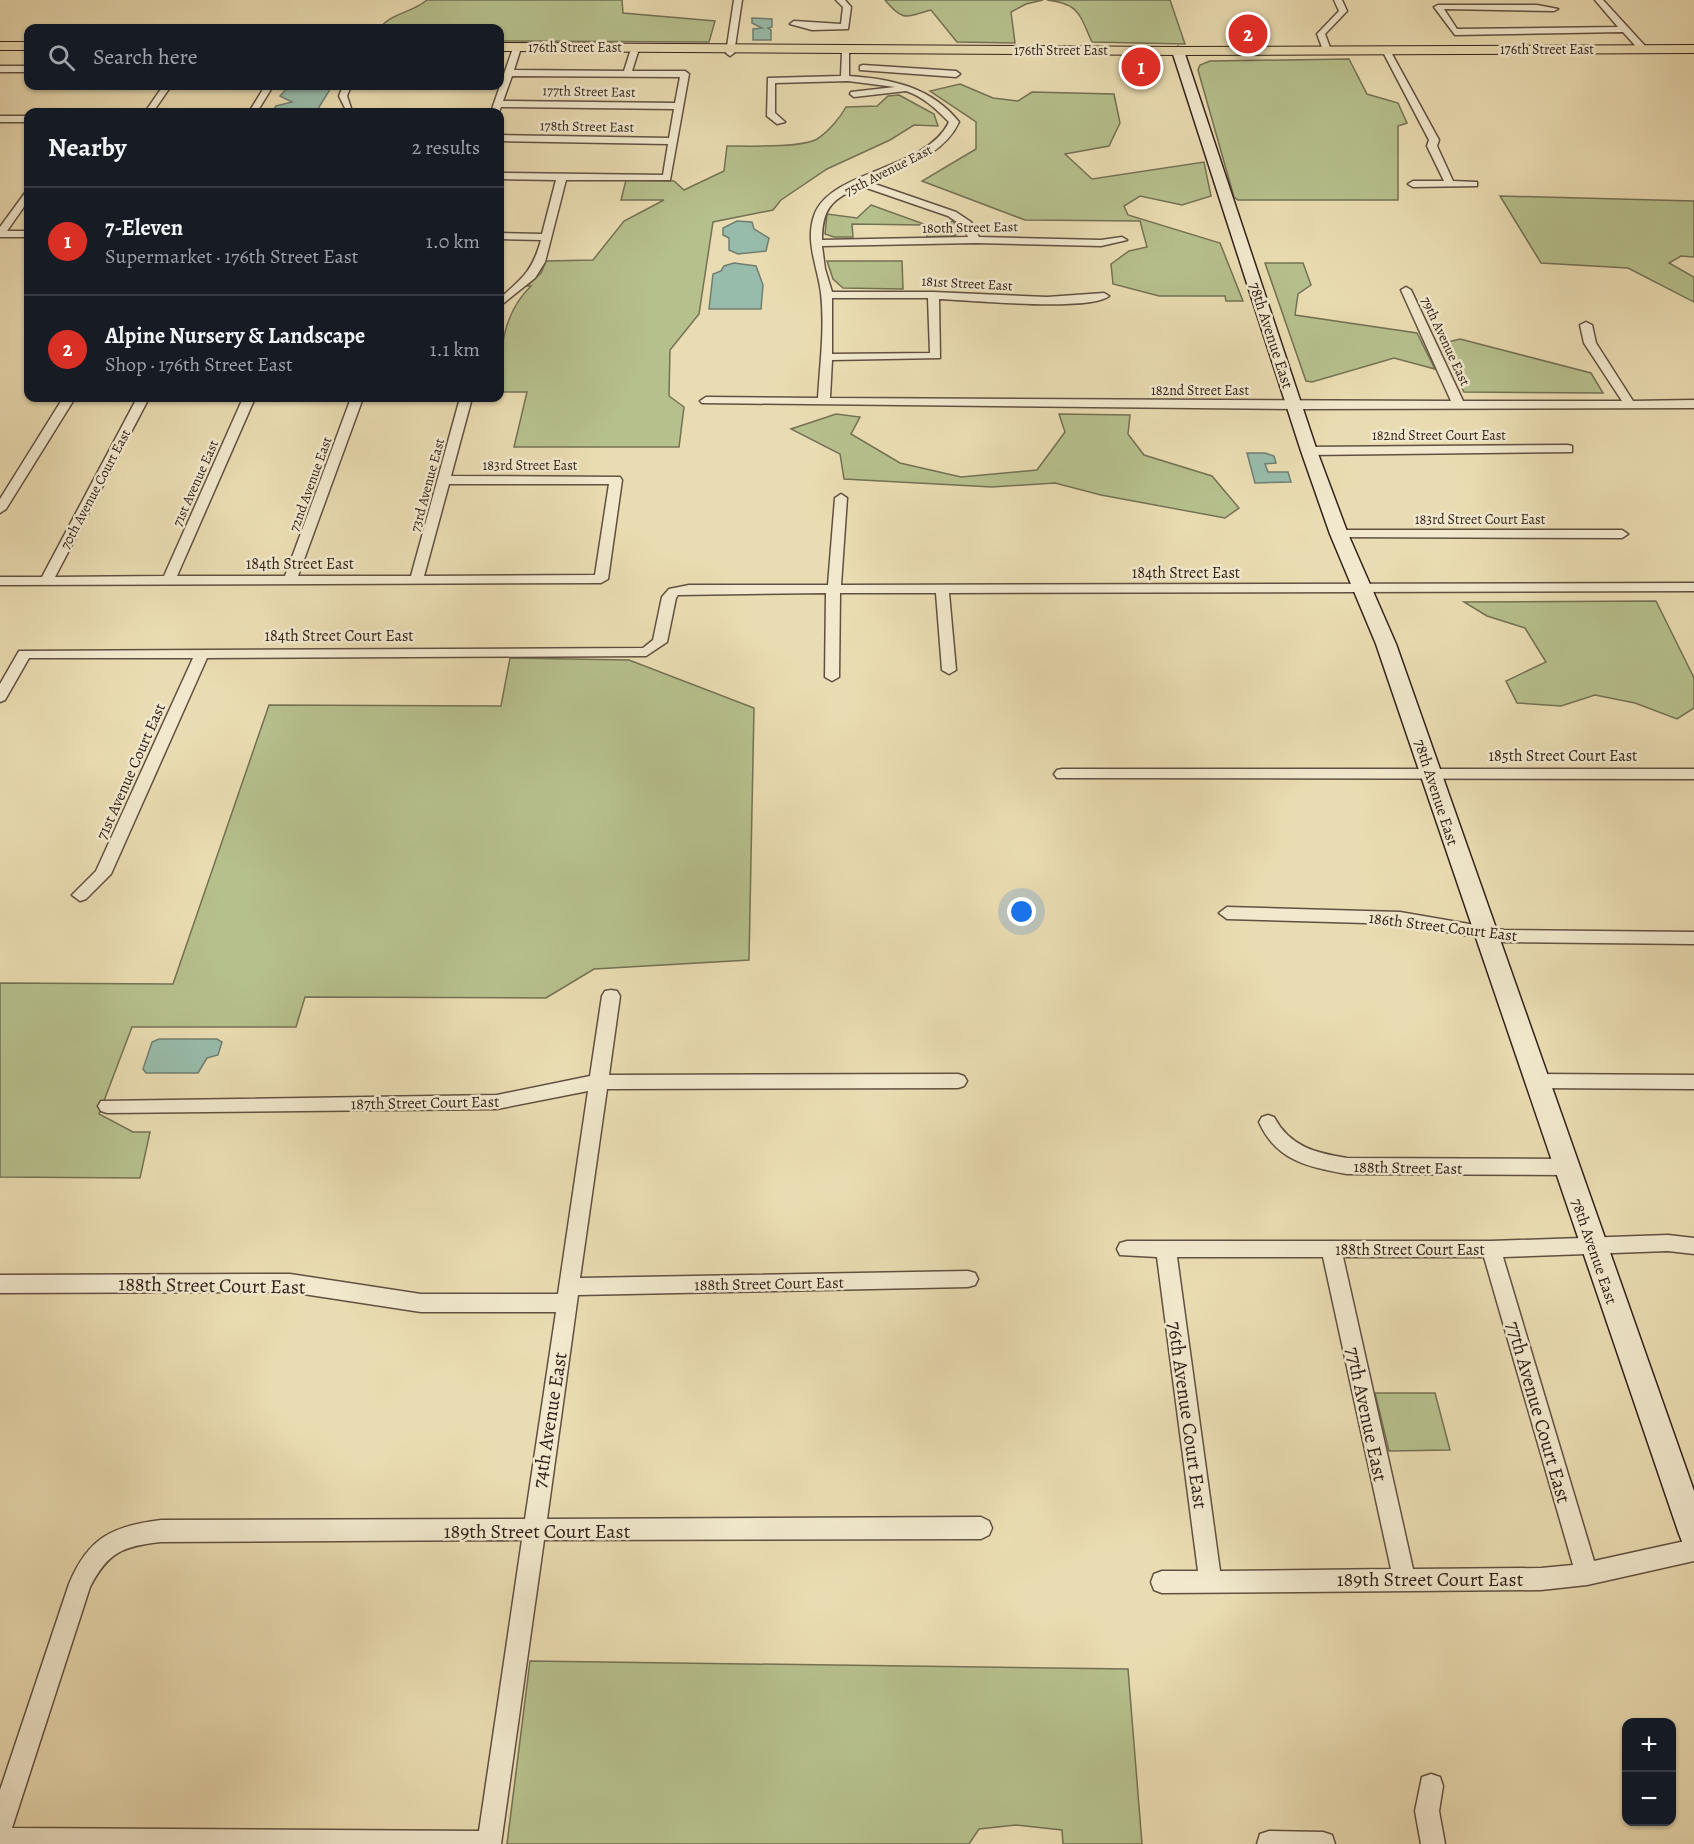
<!DOCTYPE html>
<html lang="en">
<head>
<meta charset="utf-8">
<style>
	body { margin:0; font-family:Alegreya,serif; background:#242831; color:#f1f3f6 }
	.controls { position:absolute; right:18px; bottom:18px; display:grid; overflow:hidden; border-radius:12px; box-shadow:0 2px 4px #0004 }
	.controls button { width:54px; height:54px; display:grid; place-items:center; padding:0; border:0; border-bottom:2px solid #363941; background:#171b24; color:#f1f3f6; font:30px sans-serif }
	.you { position:absolute; left:1022px; top:912px; width:21px; height:21px; margin:-15px; border:4px solid #fff; border-radius:50%; background:#1a73e8; box-shadow:0 0 0 9px #1a73e833 }
	.badge { display:grid; place-items:center; width:39px; height:39px; border-radius:50%; background:#d93025; color:#fff; font-size:20px; font-weight:700 }
	.pin { position:absolute; translate:-50% -50%; border:3px solid #fff; box-shadow:0 2px 6px #0006 }
	.list { margin:0; padding:0; list-style:none }
	h2 { display:flex; justify-content:space-between; align-items:center; height:78px; margin:0; padding:0 24px; font-size:26px }
	h2 small { font-size:20px; font-weight:400; color:#9ea1a6 }
	.list li { display:grid; grid-template-columns:39px 1fr auto; gap:18px; align-items:center; box-sizing:border-box; height:108px; padding:0 24px; border-top:2px solid #363941 }
	.list b { display:block; font-size:22px; white-space:nowrap }
	.list p { margin:0; font-size:20px; white-space:nowrap; color:#9ea1a6 }
	.list em { font-size:20px; font-style:normal; color:#9ea1a6 }
	.icon { flex:none; width:33px; height:33px; fill:none; stroke:currentColor; stroke-width:2; stroke-linecap:round; stroke-linejoin:round }
	.map { position:relative; flex:none; width:1694px; height:1844px; overflow:hidden }
	.search { position:absolute; background:#171b24; box-shadow:0 2px 4px #0004; left:24px; top:24px; width:480px; height:66px; display:flex; align-items:center; gap:15px; box-sizing:border-box; padding:0 21px; border-radius:12px; color:#9ea1a6; font-size:22px }
	.panel { position:absolute; background:#171b24; box-shadow:0 2px 4px #0004; left:24px; top:108px; width:480px; height:294px; border-radius:12px }
	.map>svg:first-child { display:block }
	.green { fill:#b6c08d; stroke:#747154; stroke-width:1.5 }
	.water { fill:#98bcab; stroke:#707e71; stroke-width:1.5 }
	.lines { fill:none; stroke-linecap:round; stroke-linejoin:round }
	.street-casing { stroke:#615041; stroke-width:3 }
	.secondary-casing { stroke:#33221b; stroke-width:3 }
	.primary-casing { stroke:#33221b; stroke-width:2 }
	.street { fill:#f1e8cd; fill-rule:evenodd }
	.secondary { fill:#f1e8cd; fill-rule:evenodd }
	.primary { fill:#eadcb2; fill-rule:evenodd }
	.labels { text-anchor:middle; stroke-width:5; stroke-linejoin:round; paint-order:stroke }
	.far-street-label { font-size:14px; fill:#33221b; stroke:#f1e8cd }
	.street-label { font-size:16px; fill:#33221b; stroke:#f1e8cd }
	.near-street-label { font-size:20px; fill:#33221b; stroke:#f1e8cd }
</style>
</head>
<body>
<div class="map">
<svg width="1694" height="1844" viewBox="0 0 1694 1844">
	<rect width="100%" height="100%" fill="#eadcb2"/>
	<filter id="stains"><feTurbulence type="fractalNoise" baseFrequency=".00333" numOctaves="4"/><feColorMatrix values="0 0 0 0 .2 0 0 0 0 .09 0 0 0 0 .02 0 0 0 .5 -.17"/></filter>
	<radialGradient id="worn" r=".72"><stop offset=".6" stop-color="#630" stop-opacity="0"/><stop offset="1" stop-color="#630" stop-opacity=".3"/></radialGradient>
	<!-- green -->
	<g class="green">
		<path d="M 427,0 L 622,0 L 623,13 L 715,21 L 709,42 L 500,41 L 500,28 L 380,28 C 391,13 412,13 427,0 Z"/>
		<path d="M 885,0 L 1043,0 L 1026,4 L 1011,12 L 1015,43 L 957,42 L 931,10 C 906,17 903,22 885,0 Z"/>
		<path d="M 1047,0 L 1170,0 L 1185,44 L 1092,42 C 1079,14 1080,4 1047,0 Z"/>
		<path d="M 1349,59 L 1367,94 L 1398,103 L 1407,123 L 1398,126 L 1398,200 L 1238,200 L 1234,197 L 1198,70 L 1200,65 L 1210,61 Z"/>
		<path d="M 960,84 L 993,98 L 1018,101 L 1032,92 L 1114,94 L 1120,123 L 1109,146 L 1065,154 L 1092,179 L 1204,162 L 1211,196 L 1182,205 L 1140,196 L 1124,206 L 1128,215 L 1220,243 L 1243,301 L 1226,301 L 1225,296 L 1159,296 L 1113,284 L 1111,264 L 1129,251 L 1147,247 L 1140,221 L 1025,220 L 922,181 L 976,149 L 976,122 L 930,91 Z"/>
		<path d="M 899,95 L 934,114 L 938,126 L 914,125 L 890,140 L 827,169 L 781,200 L 773,210 L 713,222 L 699,314 L 670,350 L 669,396 L 684,407 L 679,447 L 514,447 L 527,392 L 500,392 C 500,353 501,315 531,286 L 527,286 L 541,273 L 546,261 L 593,260 L 624,221 L 664,200 L 621,200 L 626,180 L 674,181 L 684,190 L 724,171 L 727,146 C 747,146 802,148 817,139 C 828,132 840,118 846,107 L 877,106 L 888,96 Z"/>
		<path d="M 1500,196 L 1694,201 L 1694,257 L 1681,256 L 1669,263 L 1694,277 L 1694,302 L 1628,268 L 1541,263 Z"/>
		<path d="M 871,205 L 932,227 L 953,221 L 962,232 L 953,236 L 927,237 L 925,225 L 852,224 L 853,237 L 834,237 L 825,234 L 827,214 L 857,218 Z"/>
		<path d="M 827,261 L 902,261 L 903,289 L 843,288 L 833,279 Z"/>
		<path d="M 1303,263 L 1311,285 L 1298,294 L 1295,315 L 1417,333 L 1435,369 L 1394,358 L 1312,382 L 1306,381 L 1265,263 Z"/>
		<path d="M 1460,339 L 1591,373 L 1603,393 L 1464,392 L 1440,344 Z"/>
		<path d="M 836,414 L 860,417 L 851,434 L 900,463 L 961,477 L 1037,470 L 1065,432 L 1059,414 L 1130,415 L 1128,434 L 1144,455 L 1212,476 L 1239,508 L 1225,518 L 1101,495 L 1055,483 L 992,487 L 844,479 L 840,454 L 791,429 Z"/>
		<path d="M 1656,601 L 1694,678 L 1694,708 L 1677,719 L 1635,703 L 1595,695 L 1561,706 L 1517,703 L 1506,681 L 1546,662 L 1525,628 L 1487,616 L 1464,602 Z"/>
		<path d="M 510,658 L 629,660 L 754,708 L 749,960 L 594,969 L 546,998 L 305,997 L 296,1027 L 132,1027 L 99,1114 L 133,1132 L 150,1132 L 140,1178 L 0,1177 L 0,983 L 173,984 L 269,705 L 501,706 Z"/>
		<path d="M 1375,1393 L 1435,1393 L 1450,1450 L 1389,1451 Z"/>
		<path d="M 530,1661 L 1128,1669 L 1142,1844 L 1063,1844 L 1062,1830 L 1016,1825 L 979,1829 L 969,1844 L 507,1844 Z"/>
	</g>
	<!-- water -->
	<g class="water">
		<path d="M 752,18 L 772,19 L 772,27 L 768,28 L 771,30 L 771,40 L 753,40 L 753,29 L 762,28 L 752,23 Z"/>
		<path d="M 288,87 L 328,87 L 331,88 L 316,112 L 272,112 L 276,106 L 292,102 L 280,96 Z"/>
		<path d="M 737,221 L 752,222 L 754,229 L 769,238 L 766,251 L 738,254 L 729,250 L 729,238 L 723,235 L 723,228 Z"/>
		<path d="M 734,263 L 756,266 L 763,285 L 761,309 L 709,309 L 713,274 L 721,271 L 724,266 Z"/>
		<path d="M 1247,453 L 1265,453 L 1274,456 L 1276,463 L 1265,464 L 1268,472 L 1288,472 L 1291,482 L 1255,483 Z"/>
		<path d="M 159,1039 L 217,1039 L 222,1042 L 218,1055 L 207,1058 L 198,1073 L 146,1073 L 143,1069 L 152,1042 Z"/>
	</g>
	<g class="lines">
		<defs>
			<g id="street">
				<path d="M 734,0 L 742,0 L 734,53 L 730,56 L 726,53 Z"/>
				<path d="M 836,0 L 845,0 L 851,7 L 848,29 L 812,30 L 790,24 L 794,21 L 841,24 L 843,7 Z"/>
				<path d="M 1334,0 L 1342,0 L 1347,11 L 1325,34 L 1331,50 L 1327,53 L 1323,50 L 1317,34 L 1339,11 Z"/>
				<path d="M 1595,0 L 1603,0 L 1646,47 L 1646,51 L 1640,51 L 1623,32 L 1455,35 L 1434,7 L 1438,5 L 1537,5 L 1558,9 L 1554,11 L 1444,9 L 1457,29 L 1618,27 Z"/>
				<path d="M 516,48 L 520,51 L 514,70 L 624,71 L 630,52 L 634,49 L 638,52 L 632,71 L 685,71 L 689,74 L 670,180 L 566,180 L 545,262 L 535,278 L 500,306 L 500,298 C 523,278 533,270 541,240 L 500,239 L 500,233 L 542,234 L 556,180 L 500,179 L 500,173 L 663,175 L 668,144 L 500,141 L 500,135 L 669,138 L 674,109 L 501,107 L 499,112 L 491,112 L 512,51 ZM 512,76 L 680,77 L 675,103 L 503,101 Z"/>
				<path d="M 842,51 L 849,53 L 849,76 C 892,79 931,87 959,122 C 943,157 901,167 869,182 L 956,212 L 971,222 L 979,237 L 1101,240 L 1122,237 L 1127,240 L 1101,246 L 975,243 L 822,246 L 825,269 L 832,292 L 933,292 L 1047,297 L 1104,293 L 1109,296 C 1089,312 969,300 939,299 L 940,358 L 832,360 L 830,398 L 1451,401 L 1401,290 L 1406,287 L 1411,290 L 1463,401 L 1622,401 L 1584,343 L 1580,325 L 1586,322 L 1592,325 L 1596,343 L 1633,401 L 1694,400 L 1694,408 L 1294,409 L 702,403 L 700,401 L 706,397 L 818,398 C 820,364 825,328 821,293 C 818,268 805,242 814,216 C 830,169 926,171 949,122 C 936,109 924,97 906,91 L 854,97 L 850,94 L 851,92 L 895,87 L 848,81 L 775,83 L 775,113 L 785,122 L 777,124 L 767,116 L 768,78 L 841,76 ZM 861,186 L 948,216 L 963,226 L 968,237 L 822,240 C 822,207 833,199 861,186 ZM 832,298 L 928,298 L 930,353 L 832,354 Z"/>
				<path d="M 1388,51 L 1392,54 L 1439,140 L 1437,146 L 1453,181 L 1477,182 L 1477,186 L 1413,187 L 1408,184 L 1413,181 L 1444,181 L 1427,146 L 1429,140 L 1384,54 Z"/>
				<path d="M 863,65 L 956,71 L 960,74 L 956,77 L 860,70 L 860,66 Z"/>
				<rect x="0" y="66" width="28" height="6"/>
				<path d="M 163,86 L 171,86 L 153,112 L 145,112 Z"/>
				<path d="M 265,86 L 273,86 L 257,112 L 249,112 Z"/>
				<path d="M 343,86 L 351,86 L 347,96 L 351,108 L 345,108 L 339,96 Z"/>
				<rect x="0" y="116" width="28" height="6"/>
				<path d="M 28,192 L 28,201 L 7,231 L 28,231 L 28,237 L 0,237 L 0,227 L 25,193 Z"/>
				<path d="M 63,398 L 75,398 L 6,509 L 0,513 L 0,499 Z"/>
				<path d="M 137,398 L 149,398 L 55,577 L 164,576 L 243,398 L 255,398 L 177,576 L 285,576 L 351,398 L 363,398 L 298,576 L 411,576 L 460,398 L 472,398 L 451,476 L 620,477 L 622,480 L 608,579 L 601,583 L 0,585 L 0,577 L 42,577 ZM 449,484 L 609,484 L 595,575 L 424,576 Z"/>
				<path d="M 1568,445 L 1572,446 L 1572,452 L 1309,455 L 1303,451 L 1309,447 Z"/>
				<path d="M 841,494 L 847,498 L 841,585 L 1694,583 L 1694,591 L 949,593 L 956,670 L 949,674 L 942,670 L 936,593 L 840,593 L 839,677 L 832,681 L 825,677 L 826,593 L 678,595 L 676,598 L 667,642 L 646,656 L 207,658 L 111,874 L 86,899 L 80,901 L 72,895 L 96,871 L 193,658 L 29,658 L 5,700 L 0,702 L 0,684 L 19,651 L 643,648 L 653,640 L 662,597 L 669,589 L 689,585 L 828,585 L 835,498 Z"/>
				<path d="M 1339,530 L 1622,530 L 1628,534 L 1622,538 L 1334,537 L 1334,531 Z"/>
				<path d="M 1062,769 L 1694,769 L 1694,779 L 1057,778 L 1054,774 L 1057,770 Z"/>
				<path d="M 1227,907 L 1400,912 L 1504,930 L 1694,932 L 1694,944 L 1504,942 L 1400,924 L 1227,919 L 1219,913 Z"/>
				<path d="M 611,990 L 617,991 L 620,996 L 609,1075 L 958,1074 L 964,1076 L 967,1081 L 964,1086 L 958,1088 L 607,1089 L 580,1278 L 968,1271 L 975,1273 L 978,1279 L 975,1285 L 968,1287 L 578,1295 L 547,1519 L 981,1517 L 989,1521 L 992,1528 L 989,1535 L 981,1539 L 544,1540 L 501,1844 L 0,1844 L 0,1790 L 69,1584 C 88,1538 112,1526 161,1520 L 525,1519 L 556,1312 L 421,1312 L 290,1292 L 0,1293 L 0,1275 L 290,1274 L 421,1294 L 558,1294 L 588,1091 L 497,1109 L 107,1113 L 101,1111 L 98,1106 L 101,1101 L 497,1095 L 590,1076 L 602,996 L 605,991 ZM 522,1540 L 479,1831 L 12,1828 L 90,1587 C 108,1552 123,1546 161,1542 Z"/>
				<path d="M 1537,1074 L 1694,1075 L 1694,1089 L 1537,1088 L 1531,1086 L 1528,1081 L 1531,1076 Z"/>
				<path d="M 1268,1115 L 1274,1117 C 1290,1147 1316,1153 1347,1158 L 1565,1159 L 1572,1162 L 1574,1167 L 1572,1172 L 1565,1175 L 1347,1174 C 1309,1167 1276,1161 1259,1122 L 1262,1117 Z"/>
				<path d="M 1668,1235 L 1694,1238 L 1694,1254 L 1668,1251 L 1503,1257 L 1594,1561 L 1694,1539 L 1694,1561 L 1587,1585 L 1541,1590 L 1162,1593 L 1154,1590 L 1151,1582 L 1154,1574 L 1162,1571 L 1198,1571 L 1157,1257 L 1120,1255 L 1117,1249 L 1120,1243 L 1127,1241 L 1491,1241 ZM 1177,1257 L 1323,1257 L 1391,1569 L 1220,1571 ZM 1343,1257 L 1484,1257 L 1573,1565 L 1541,1568 L 1413,1569 Z"/>
				<path d="M 1431,1774 L 1440,1777 L 1443,1786 L 1439,1811 L 1445,1844 L 1421,1844 L 1415,1811 L 1422,1777 Z"/>
				<path d="M 1269,1831 L 1323,1832 L 1332,1835 L 1335,1844 L 1257,1844 L 1260,1834 Z"/>
			</g>
			<path id="secondary" d="M 1178,47 L 1184,51 L 1317,451 L 1348,534 L 1396,644 L 1694,1491 L 1694,1548 L 1683,1544 L 1679,1534 L 1376,644 L 1330,534 L 1301,451 L 1172,51 Z"/>
			<g id="primary">
				<rect x="0" y="42" width="28" height="8"/>
				<path d="M 500,43 L 1178,47 L 1694,45 L 1694,53 L 1178,55 L 500,51 Z"/>
			</g>
		</defs>
		<!-- street casing -->
		<use href="#street" class="street-casing"/>
		<!-- secondary casing -->
		<use href="#secondary" class="secondary-casing"/>
		<!-- primary casing -->
		<use href="#primary" class="primary-casing"/>
		<!-- street -->
		<use href="#street" class="street"/>
		<!-- secondary -->
		<use href="#secondary" class="secondary"/>
		<!-- primary -->
		<use href="#primary" class="primary"/>
	</g>
	<g class="labels">
		<!-- far-street labels -->
		<g class="far-street-label">
			<text x="575" y="52">176th Street East</text>
			<text x="1547" y="54">176th Street East</text>
			<text x="1061" y="55">176th Street East</text>
			<text transform="translate(589 91) rotate(1)" y="5">177th Street East</text>
			<text transform="translate(587 126) rotate(1)" y="5">178th Street East</text>
			<text transform="translate(888 170) rotate(-27)" y="5">75th Avenue East</text>
			<text transform="translate(970 227) rotate(-1)" y="5">180th Street East</text>
			<text transform="translate(967 283) rotate(3)" y="5">181st Street East</text>
			<text transform="translate(1446 341) rotate(65)" y="5">79th Avenue East</text>
			<text x="1200" y="395">182nd Street East</text>
			<text x="1439" y="440">182nd Street Court East</text>
			<text x="530" y="470">183rd Street East</text>
			<text transform="translate(195 483) rotate(-66)" y="5">71st Avenue East</text>
			<text transform="translate(310 484) rotate(-70)" y="5">72nd Avenue East</text>
			<text transform="translate(427 485) rotate(-75)" y="5">73rd Avenue East</text>
			<text transform="translate(95 489) rotate(-62)" y="5">70th Avenue Court East</text>
			<text x="1480" y="524">183rd Street Court East</text>
		</g>
		<!-- street labels -->
		<g class="street-label">
			<text transform="translate(1272 335) rotate(72)" y="6">78th Avenue East</text>
			<text x="300" y="569">184th Street East</text>
			<text x="1186" y="578">184th Street East</text>
			<text x="339" y="641">184th Street Court East</text>
			<text x="1563" y="761">185th Street Court East</text>
			<text transform="translate(130 771) rotate(-66)" y="6">71st Avenue Court East</text>
			<text transform="translate(1437 792) rotate(72)" y="6">78th Avenue East</text>
			<text transform="translate(1443 926) rotate(7)" y="6">186th Street Court East</text>
			<text transform="translate(425 1102) rotate(-1)" y="6">187th Street Court East</text>
			<text transform="translate(1408 1167) rotate(1)" y="6">188th Street East</text>
			<text x="1410" y="1255">188th Street Court East</text>
			<text transform="translate(1595 1251) rotate(71)" y="6">78th Avenue East</text>
			<text transform="translate(769 1283) rotate(-1)" y="6">188th Street Court East</text>
		</g>
		<!-- near-street labels -->
		<g class="near-street-label">
			<text transform="translate(212 1285) rotate(1)" y="7">188th Street Court East</text>
			<text transform="translate(1539 1412) rotate(74)" y="7">77th Avenue Court East</text>
			<text transform="translate(1367 1414) rotate(78)" y="7">77th Avenue East</text>
			<text transform="translate(1188 1415) rotate(82)" y="7">76th Avenue Court East</text>
			<text transform="translate(549 1420) rotate(-81)" y="7">74th Avenue East</text>
			<text x="537" y="1538">189th Street Court East</text>
			<text x="1430" y="1586">189th Street Court East</text>
		</g>
	</g>
	<rect width="100%" height="100%" filter="url(#stains)"/>
	<rect width="100%" height="100%" fill="url(#worn)"/>
</svg>
<div class="controls">
<button>+</button>
<button>−</button>
</div>
<div class="you"></div>
<div class="pin badge" style="left:1141px;top:67px">1</div>
<div class="pin badge" style="left:1248px;top:34px">2</div>
<div class="search"><svg class="icon" aria-label="search" viewBox="0 0 24 24"><circle cx="10" cy="10" r="6"/><path d="M15 15l6 6"/></svg>Search here</div>
<section class="panel">
<h2>Nearby<small>2 results</small></h2>
<ul class="list">
<li><span class="badge">1</span><div><b>7-Eleven</b><p>Supermarket · 176th Street East</p></div><em>1.0 km</em></li>
<li><span class="badge">2</span><div><b>Alpine Nursery &amp; Landscape</b><p>Shop · 176th Street East</p></div><em>1.1 km</em></li>
</ul>
</section>
</div>
</body>
</html>
